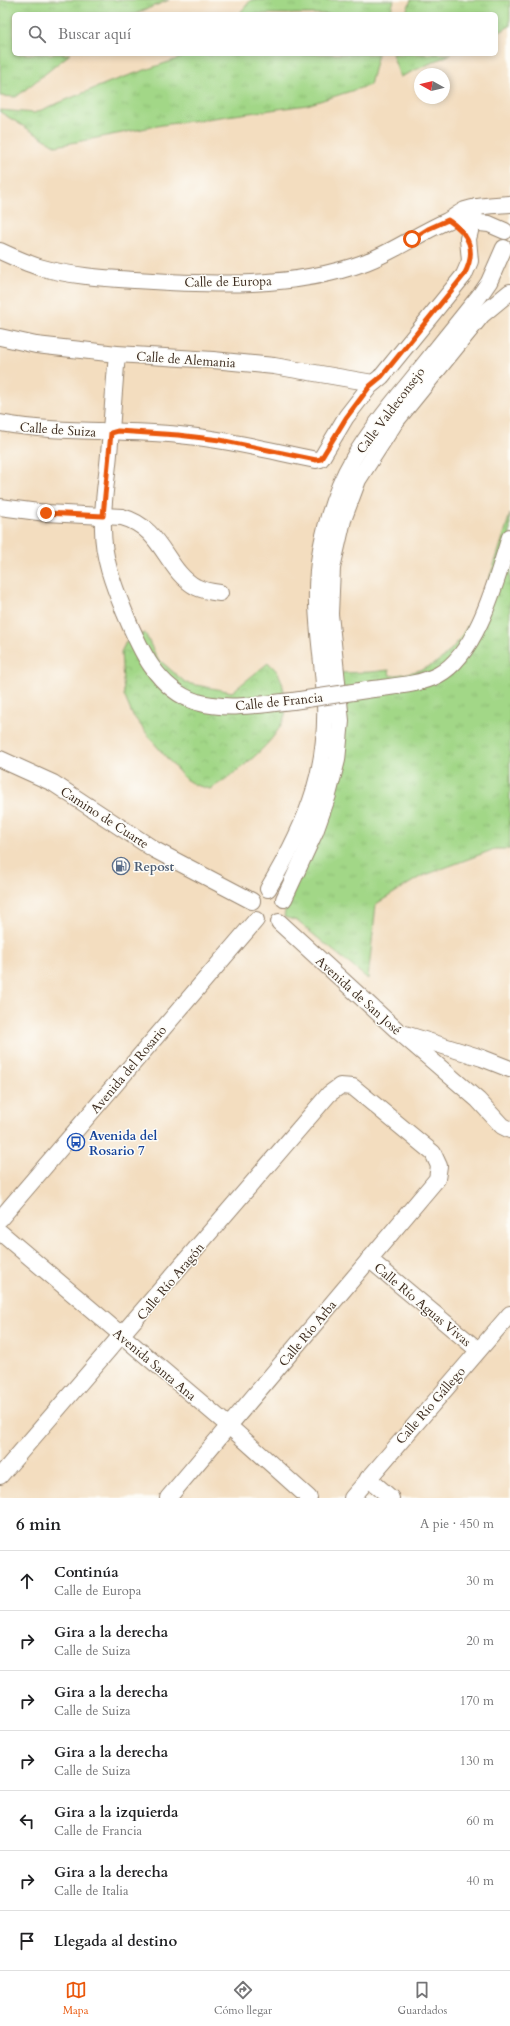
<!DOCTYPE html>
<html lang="es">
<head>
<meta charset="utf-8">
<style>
	body { margin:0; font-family:Cardo,serif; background:#f2f2f2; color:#202124 }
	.compass { position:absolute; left:414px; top:68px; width:36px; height:36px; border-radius:50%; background:#fff; box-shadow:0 2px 6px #0003; rotate:278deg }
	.stop { position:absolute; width:12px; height:12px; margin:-9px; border:3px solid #ea580c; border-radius:50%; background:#fff }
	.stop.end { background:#ea580c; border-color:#fff; box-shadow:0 1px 4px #0008 }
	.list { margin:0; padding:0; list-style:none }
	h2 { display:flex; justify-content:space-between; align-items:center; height:52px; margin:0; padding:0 16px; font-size:17px }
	h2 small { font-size:13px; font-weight:400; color:#757577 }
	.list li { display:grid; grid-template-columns:26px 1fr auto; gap:12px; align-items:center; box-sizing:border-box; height:60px; padding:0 16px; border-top:1px solid #e0e0e0 }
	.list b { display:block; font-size:15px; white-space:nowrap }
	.list p { margin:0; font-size:13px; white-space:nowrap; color:#757577 }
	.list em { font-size:13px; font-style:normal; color:#757577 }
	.icon { flex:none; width:22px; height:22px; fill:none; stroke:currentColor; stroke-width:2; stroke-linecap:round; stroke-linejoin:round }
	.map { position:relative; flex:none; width:510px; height:1498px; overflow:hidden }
	.search { position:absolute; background:#fff; box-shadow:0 2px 6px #0003; left:12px; right:12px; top:12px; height:44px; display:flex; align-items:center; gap:10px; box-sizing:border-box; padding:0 14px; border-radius:6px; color:#757577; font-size:15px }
	.sheet { height:472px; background:#fff }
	nav { display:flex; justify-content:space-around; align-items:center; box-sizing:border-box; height:56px; border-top:1px solid #e0e0e0; background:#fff; font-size:11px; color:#757577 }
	nav a { display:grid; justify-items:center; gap:2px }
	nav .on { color:#ea580c }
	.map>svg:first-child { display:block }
	.grass { fill:url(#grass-tufts); stroke:#6e8052 }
	.park { fill:url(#park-crowns); stroke:#6e8052 }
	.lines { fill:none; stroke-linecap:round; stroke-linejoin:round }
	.minor-casing { stroke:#97846e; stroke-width:18 }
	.minor { stroke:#fff; stroke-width:16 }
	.minor-bridge-casing { stroke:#97846e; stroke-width:18; stroke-linecap:butt }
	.minor-bridge { stroke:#fff; stroke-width:16 }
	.route { stroke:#ea580c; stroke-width:5 }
	.labels { text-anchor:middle; stroke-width:3; stroke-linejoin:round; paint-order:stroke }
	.street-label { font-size:13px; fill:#3b2a1e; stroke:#fdfcf7 }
	.service-label { font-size:13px; font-weight:bold; fill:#4e5e75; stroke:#fdfcf7; text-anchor:start }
	.transit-label { font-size:13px; font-weight:bold; fill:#164399; stroke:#fdfcf7; text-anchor:start }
</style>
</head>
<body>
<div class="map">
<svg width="510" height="1498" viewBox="0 0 510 1498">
	<defs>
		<pattern id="grass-tufts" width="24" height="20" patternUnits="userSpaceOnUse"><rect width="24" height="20" fill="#a2d787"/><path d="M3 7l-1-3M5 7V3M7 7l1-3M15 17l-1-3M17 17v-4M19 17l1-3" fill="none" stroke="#8cb974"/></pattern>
		<pattern id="park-crowns" width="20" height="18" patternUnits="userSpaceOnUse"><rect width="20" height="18" fill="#a2d787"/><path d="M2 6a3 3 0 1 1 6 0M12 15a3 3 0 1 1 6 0" fill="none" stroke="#8cb974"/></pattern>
	</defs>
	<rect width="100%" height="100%" fill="#fdfcf7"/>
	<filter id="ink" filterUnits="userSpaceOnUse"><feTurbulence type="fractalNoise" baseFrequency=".025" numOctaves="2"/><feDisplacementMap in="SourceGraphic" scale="8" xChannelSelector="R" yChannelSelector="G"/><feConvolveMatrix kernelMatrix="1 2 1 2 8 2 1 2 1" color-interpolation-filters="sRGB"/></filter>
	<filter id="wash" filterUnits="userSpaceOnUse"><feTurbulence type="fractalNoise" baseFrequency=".012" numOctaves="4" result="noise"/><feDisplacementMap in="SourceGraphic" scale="16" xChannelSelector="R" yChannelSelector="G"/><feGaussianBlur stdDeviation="0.9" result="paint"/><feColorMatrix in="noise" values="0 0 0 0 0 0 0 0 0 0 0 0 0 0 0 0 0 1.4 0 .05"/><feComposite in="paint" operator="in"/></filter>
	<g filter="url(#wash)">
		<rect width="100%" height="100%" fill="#f3ddbf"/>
		<!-- grass -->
		<g class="grass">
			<path d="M 0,0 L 169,0 L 135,14 L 14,14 L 14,54 L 70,54 L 16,97 L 0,96 Z"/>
			<path d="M 251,0 L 394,0 L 390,14 L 239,14 Z"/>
			<path d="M 411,0 L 510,0 L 510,26 L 496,34 L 496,14 L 405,14 Z"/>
			<path d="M 192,54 L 378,54 L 370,85 L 307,105 L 162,125 L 56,146 L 0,112 L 0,110 L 34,113 L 110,82 Z"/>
			<path d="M 392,54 L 451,54 L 400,77 Z"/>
			<path d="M 510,514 L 510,849 L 495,849 L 420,877 L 376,904 L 368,979 L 297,921 L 284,917 L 286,905 L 328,795 L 337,673 L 371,672 L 389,670 L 390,676 C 404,674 419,672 432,665 C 473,644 497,557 510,514 Z"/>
		</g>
		<!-- park -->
		<path class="park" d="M 145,633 L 157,658 L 186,683 L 232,692 L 268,663 C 279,671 282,679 284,692 C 284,698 286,705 286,710 C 283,739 234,775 210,789 L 195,785 L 185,779 L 154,743 L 132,714 L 124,695 L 121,652 L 126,642 Z"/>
	</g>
	<g filter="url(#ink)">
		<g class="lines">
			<defs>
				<g id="minor">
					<path d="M 462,221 L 489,224 L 505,231"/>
					<path d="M 0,251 C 13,257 26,263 39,267 C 70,276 103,278 135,280 C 211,285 294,289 366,262 C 395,251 419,233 447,221 C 453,218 459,213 465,210 C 479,205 495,205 510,204"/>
					<path d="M 0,337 L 36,345 L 117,354 L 213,360 L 274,366 L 373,383"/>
					<path d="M 117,354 C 114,388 112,421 109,454 C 107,479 102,504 103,529 C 103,558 113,584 124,611 C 139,647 156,689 197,702 C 228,711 262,704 293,701"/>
					<path d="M 0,423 C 60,434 119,429 179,435 C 225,439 271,451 316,460 L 321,459 L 346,417 L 370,386 L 382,376 L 464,275 L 470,261 L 468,239 L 476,207"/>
					<path d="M 0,507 L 46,513 L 122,517 C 163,528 165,570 196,587 C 204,591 212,592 220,593"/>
					<path d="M 373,689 C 395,686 419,685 438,675 C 478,654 497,577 510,537"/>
					<path d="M 0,759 L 53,783 L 155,850 L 252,901"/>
					<path d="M 268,889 C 309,820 331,766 324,684 C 320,636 312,598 321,549 C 327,519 337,486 353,459 C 369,432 389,407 410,382 C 433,353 457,324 480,295 L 489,282 L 504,248"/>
					<path d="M 284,899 L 315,832 L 328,795 L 337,760 L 341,721 L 330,614 L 332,568 L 343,520 L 358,480 L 396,421 L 482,315 L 510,292"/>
					<path d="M 279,922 L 399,1032 L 478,1100 L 502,1126 L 510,1130"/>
					<path d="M 405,1034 L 482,1058 L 510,1069"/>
					<path d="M 0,1219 L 256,920"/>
					<path d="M 0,1232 L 230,1427 L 309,1498"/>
					<path d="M 369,1259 L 478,1350"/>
					<path d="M 0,1476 L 329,1094 L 340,1086 L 353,1087 L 433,1153 L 439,1166 L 437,1179 L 168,1498"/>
					<path d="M 368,1478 L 391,1498"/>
					<path d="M 352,1498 L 510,1314"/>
				</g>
			</defs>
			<!-- minor casing -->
			<use href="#minor" class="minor-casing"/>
			<!-- minor -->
			<use href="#minor" class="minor"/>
			<defs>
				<path id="minor-bridge" d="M 293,701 L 373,689"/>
			</defs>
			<!-- minor-bridge casing -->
			<use href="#minor-bridge" class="minor-bridge-casing"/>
			<!-- minor-bridge -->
			<use href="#minor-bridge" class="minor-bridge"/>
		</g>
	</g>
	<g class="lines" filter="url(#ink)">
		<!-- route -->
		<path class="route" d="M 46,513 L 103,516 L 111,433 L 118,431 L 178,435 L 220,440 L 316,460 L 321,459 L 346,418 L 370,386 L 382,376 L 464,275 C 477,251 470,234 448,220 L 428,229 L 412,239"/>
	</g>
	<!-- icons -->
	<defs>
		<symbol id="fuel-ring" viewBox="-11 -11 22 22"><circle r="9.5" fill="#fdfcf7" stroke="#5c6f8a" stroke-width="1.5"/><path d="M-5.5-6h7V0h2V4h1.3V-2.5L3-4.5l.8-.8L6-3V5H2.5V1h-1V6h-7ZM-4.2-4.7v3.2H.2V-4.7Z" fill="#5c6f8a"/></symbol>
		<symbol id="bus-ring" viewBox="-11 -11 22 22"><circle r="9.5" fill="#fdfcf7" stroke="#1a4fb4" stroke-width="1.5"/><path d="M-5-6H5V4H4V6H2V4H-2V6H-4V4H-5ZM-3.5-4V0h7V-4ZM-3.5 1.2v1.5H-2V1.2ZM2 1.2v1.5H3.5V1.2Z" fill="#1a4fb4"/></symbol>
	</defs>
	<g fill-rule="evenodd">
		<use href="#fuel-ring" x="111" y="856" width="20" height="20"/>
		<use href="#bus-ring" x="66" y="1132" width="20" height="20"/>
	</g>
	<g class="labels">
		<!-- street labels -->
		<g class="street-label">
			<text transform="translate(228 281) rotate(-1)" y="5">Calle de Europa</text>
			<text transform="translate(186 359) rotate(4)" y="5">Calle de Alemania</text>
			<text transform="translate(390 410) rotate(-53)" y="5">Calle Valdeconsejo</text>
			<text transform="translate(58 429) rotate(4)" y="5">Calle de Suiza</text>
			<text transform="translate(279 701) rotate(-6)" y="5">Calle de Francia</text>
			<text transform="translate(105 817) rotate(33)" y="5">Camino de Cuarte</text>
			<text transform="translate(359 995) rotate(42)" y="5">Avenida de San José</text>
			<text transform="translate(128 1069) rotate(-50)" y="5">Avenida del Rosario</text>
			<text transform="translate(170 1281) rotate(-50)" y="5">Calle Río Aragón</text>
			<text transform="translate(423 1304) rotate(40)" y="5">Calle Río Aguas Vivas</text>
			<text transform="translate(307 1333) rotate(-50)" y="5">Calle Río Arba</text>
			<text transform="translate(155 1364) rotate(40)" y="5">Avenida Santa Ana</text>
			<text transform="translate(430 1405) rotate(-49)" y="5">Calle Río Gállego</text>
		</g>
		<!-- service labels -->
		<g class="service-label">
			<text x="134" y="871">Repost</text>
		</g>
		<!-- transit labels -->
		<g class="transit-label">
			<text x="89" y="1140">Avenida del<tspan x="89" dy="15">Rosario 7</tspan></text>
		</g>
	</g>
</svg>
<svg class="compass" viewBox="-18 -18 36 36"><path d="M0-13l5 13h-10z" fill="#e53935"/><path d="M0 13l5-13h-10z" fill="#757577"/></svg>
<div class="stop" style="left:412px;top:239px"></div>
<div class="stop end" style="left:46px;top:513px"></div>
<div class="search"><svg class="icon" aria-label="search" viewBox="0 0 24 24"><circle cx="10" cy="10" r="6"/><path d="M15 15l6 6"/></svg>Buscar aquí</div>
</div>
<section class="sheet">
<h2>6 min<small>A pie · 450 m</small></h2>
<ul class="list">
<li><svg class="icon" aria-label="ahead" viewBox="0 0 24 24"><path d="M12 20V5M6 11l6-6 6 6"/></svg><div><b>Continúa</b><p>Calle de Europa</p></div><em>30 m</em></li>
<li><svg class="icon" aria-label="right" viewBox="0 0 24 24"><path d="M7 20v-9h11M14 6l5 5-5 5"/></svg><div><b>Gira a la derecha</b><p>Calle de Suiza</p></div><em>20 m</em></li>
<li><svg class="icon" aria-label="right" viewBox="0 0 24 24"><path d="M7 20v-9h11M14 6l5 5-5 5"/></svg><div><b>Gira a la derecha</b><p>Calle de Suiza</p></div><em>170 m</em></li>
<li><svg class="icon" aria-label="right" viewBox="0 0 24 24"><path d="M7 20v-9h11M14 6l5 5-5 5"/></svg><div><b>Gira a la derecha</b><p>Calle de Suiza</p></div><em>130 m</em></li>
<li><svg class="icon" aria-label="left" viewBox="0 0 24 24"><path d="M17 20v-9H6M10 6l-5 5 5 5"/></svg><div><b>Gira a la izquierda</b><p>Calle de Francia</p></div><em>60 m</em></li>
<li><svg class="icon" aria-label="right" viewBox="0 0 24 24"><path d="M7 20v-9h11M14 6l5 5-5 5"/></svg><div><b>Gira a la derecha</b><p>Calle de Italia</p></div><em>40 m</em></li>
<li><svg class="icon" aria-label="arrive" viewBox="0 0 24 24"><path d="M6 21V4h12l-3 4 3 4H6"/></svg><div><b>Llegada al destino</b></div></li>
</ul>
</section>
<nav>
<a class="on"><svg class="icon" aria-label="map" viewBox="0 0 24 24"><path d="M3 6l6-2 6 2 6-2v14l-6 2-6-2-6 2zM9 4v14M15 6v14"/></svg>Mapa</a>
<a><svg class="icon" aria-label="directions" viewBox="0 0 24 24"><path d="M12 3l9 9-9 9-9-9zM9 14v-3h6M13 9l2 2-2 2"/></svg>Cómo llegar</a>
<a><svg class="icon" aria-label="saved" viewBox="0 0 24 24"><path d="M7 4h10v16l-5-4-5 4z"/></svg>Guardados</a>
</nav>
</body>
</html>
